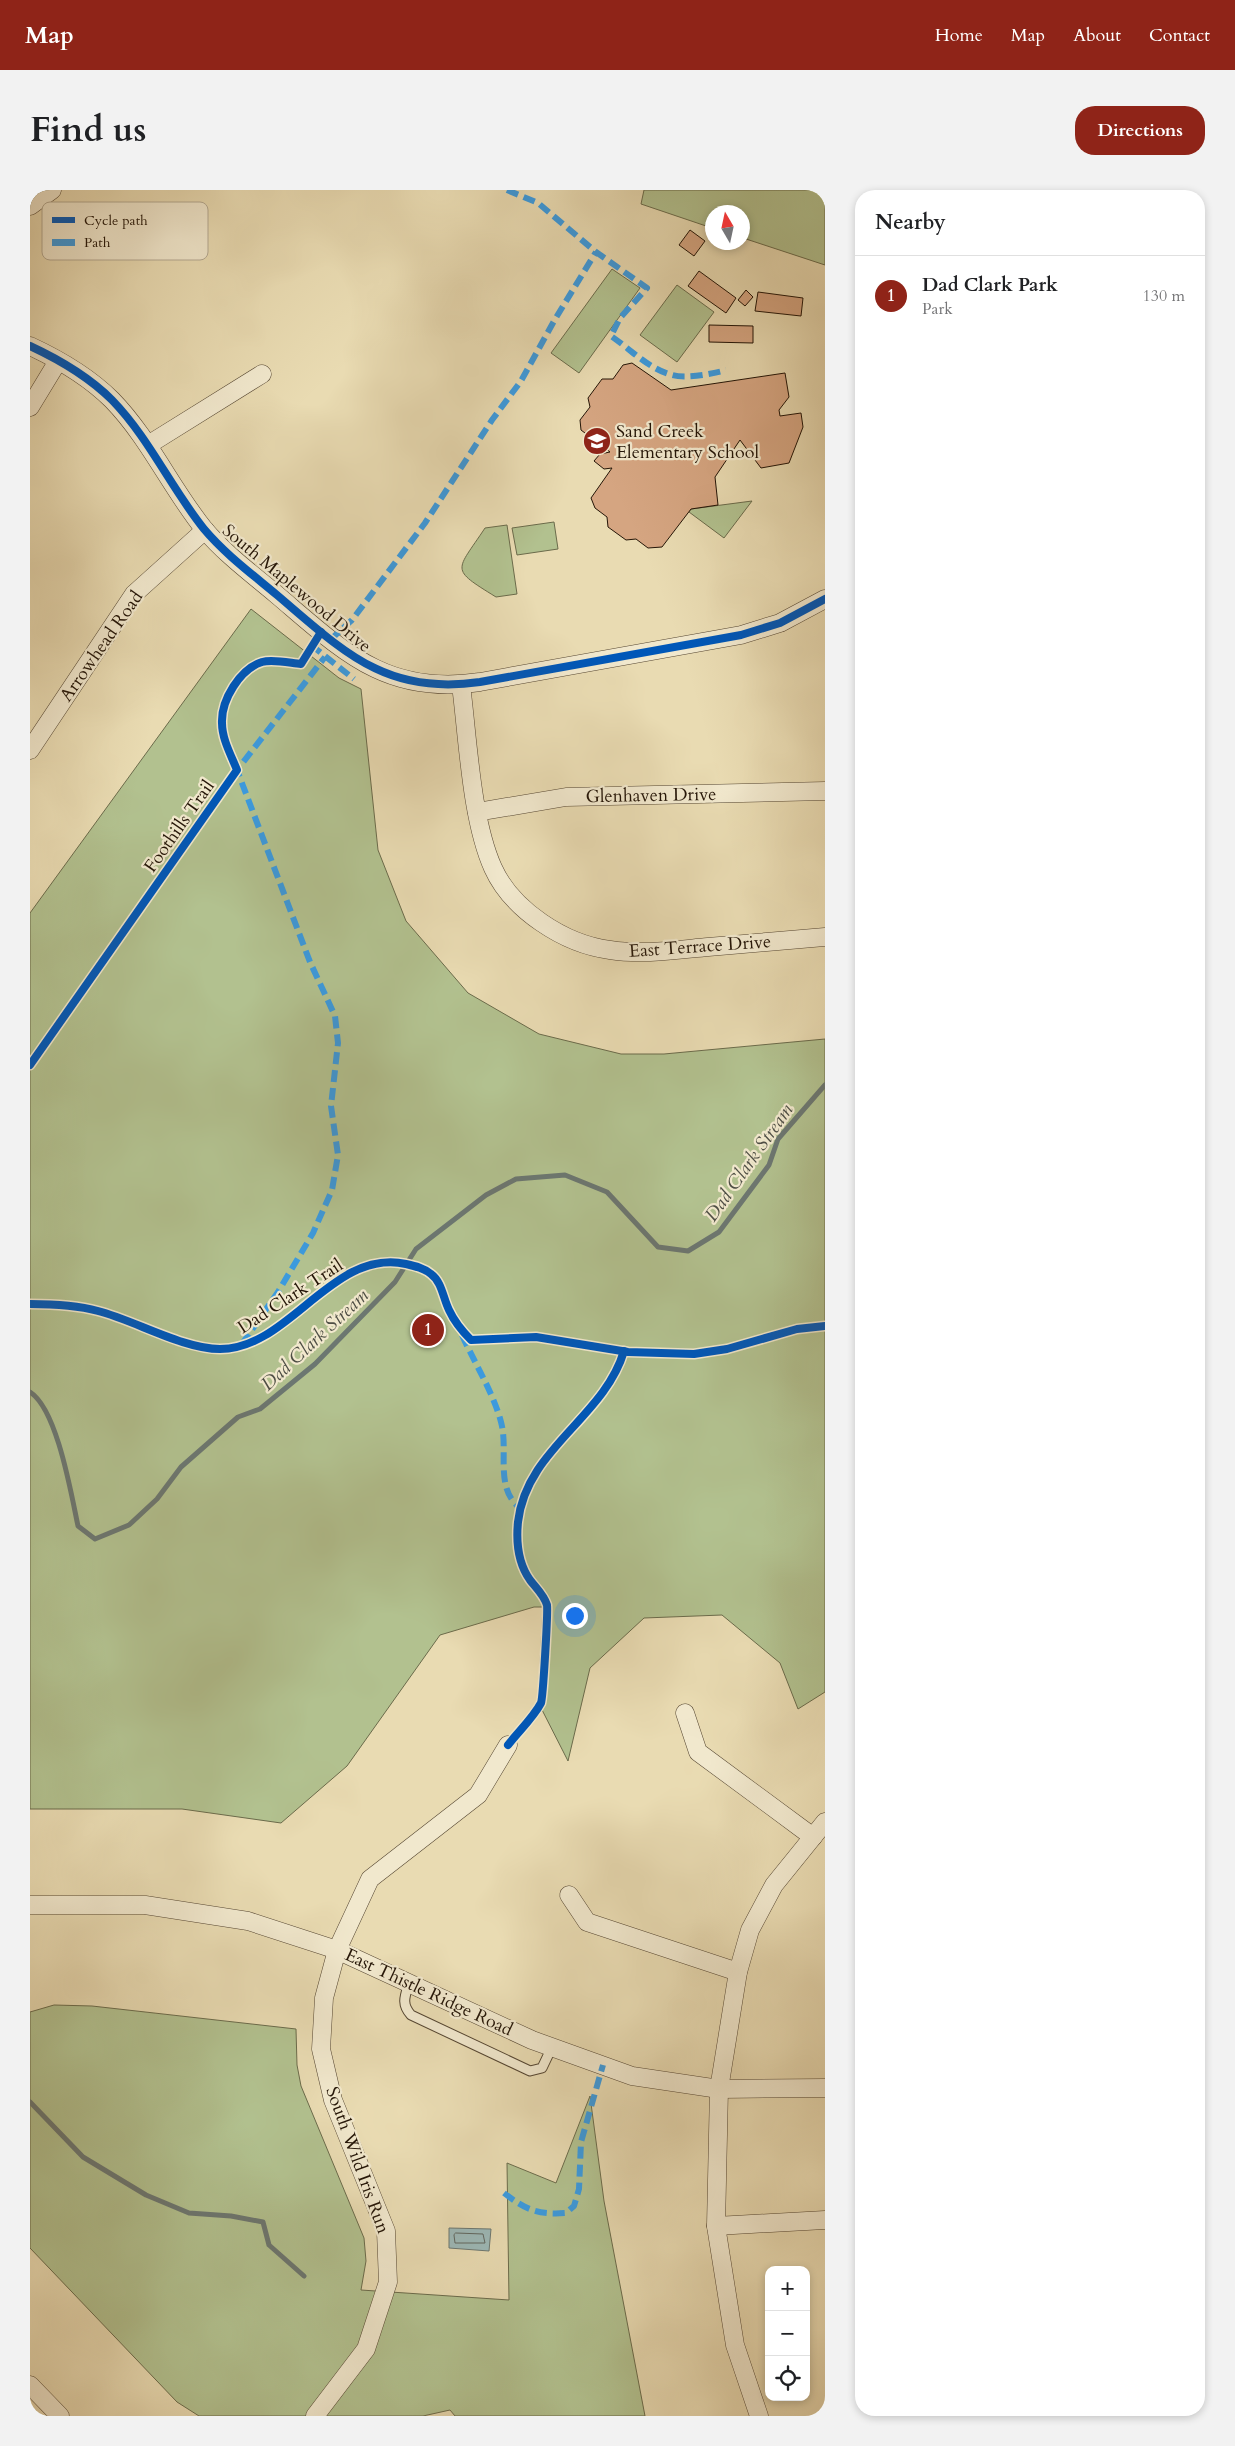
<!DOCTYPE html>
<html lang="en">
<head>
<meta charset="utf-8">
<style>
	body { margin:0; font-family:Cardo,serif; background:#f2f2f2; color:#202124 }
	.controls { position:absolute; right:15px; bottom:15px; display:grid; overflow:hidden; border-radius:10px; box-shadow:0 2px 8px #0003 }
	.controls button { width:45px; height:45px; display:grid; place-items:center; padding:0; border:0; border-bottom:1px solid #e0e0e0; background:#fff; color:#202124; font:25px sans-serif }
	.compass { position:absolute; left:675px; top:15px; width:45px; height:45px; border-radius:50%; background:#fff; box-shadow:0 2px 8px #0003; rotate:351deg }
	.you { position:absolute; left:544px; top:1425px; width:18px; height:18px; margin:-12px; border:4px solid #fff; border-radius:50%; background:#1a73e8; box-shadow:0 0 0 8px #1a73e833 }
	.badge { display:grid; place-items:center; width:32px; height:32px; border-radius:50%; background:#8f2418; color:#fff; font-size:16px; font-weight:700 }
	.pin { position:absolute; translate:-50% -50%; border:2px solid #fff; box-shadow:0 1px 5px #0006 }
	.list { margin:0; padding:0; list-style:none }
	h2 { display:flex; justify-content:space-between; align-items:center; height:65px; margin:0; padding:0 20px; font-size:21px }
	h2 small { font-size:16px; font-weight:400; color:#757577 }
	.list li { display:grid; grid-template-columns:32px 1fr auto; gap:15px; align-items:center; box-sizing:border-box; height:80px; padding:0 20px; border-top:1px solid #e0e0e0 }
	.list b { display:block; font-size:19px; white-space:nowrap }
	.list p { margin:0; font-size:16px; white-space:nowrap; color:#757577 }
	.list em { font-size:16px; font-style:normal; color:#757577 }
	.icon { flex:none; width:28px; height:28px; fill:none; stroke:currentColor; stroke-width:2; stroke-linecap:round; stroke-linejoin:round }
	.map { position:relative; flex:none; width:795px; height:2226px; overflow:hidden; border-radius:20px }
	header { display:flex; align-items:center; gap:30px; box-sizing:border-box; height:70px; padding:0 25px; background:#8f2418; color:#fff }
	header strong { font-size:24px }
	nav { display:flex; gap:28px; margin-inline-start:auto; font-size:18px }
	.intro { display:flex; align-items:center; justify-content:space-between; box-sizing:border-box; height:120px; padding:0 30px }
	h1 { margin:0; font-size:35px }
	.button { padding:12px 22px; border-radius:20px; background:#8f2418; color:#fff; font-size:18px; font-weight:700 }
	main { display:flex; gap:30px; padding:0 30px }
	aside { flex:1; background:#fff; border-radius:20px; box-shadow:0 2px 8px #0003 }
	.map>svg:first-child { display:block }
	.green { fill:#b2c18f; stroke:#6b6b4b }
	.water { fill:#9cb8b7; stroke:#6c7771 }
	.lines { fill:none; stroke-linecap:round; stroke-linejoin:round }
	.shore { stroke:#60665f; stroke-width:1 }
	.stream { stroke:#6c7771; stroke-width:5 }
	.building { fill:#d5a581; stroke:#241507 }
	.lane-casing { stroke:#554632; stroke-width:11 }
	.street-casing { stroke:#554632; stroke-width:19 }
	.lane { stroke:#f1e8cd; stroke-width:9 }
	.street { stroke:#f1e8cd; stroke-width:18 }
	.quiet { stroke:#3c9add; stroke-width:6; stroke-dasharray:12 6; stroke-linecap:butt }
	.cycleway-casing { stroke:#f1e8cd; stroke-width:11 }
	.cycleway { stroke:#0057b8; stroke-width:8 }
	.labels { text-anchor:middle; stroke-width:4.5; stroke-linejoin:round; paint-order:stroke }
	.poi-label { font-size:18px; fill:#241507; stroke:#f1e8cd; text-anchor:start }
	.street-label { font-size:18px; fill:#241507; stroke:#f1e8cd }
	.water-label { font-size:19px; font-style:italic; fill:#4e4e45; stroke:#f1e8cd }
	.key { fill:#f1e8cd; stroke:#b4a992; stroke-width:1 }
	.key-label { font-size:14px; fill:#241507 }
</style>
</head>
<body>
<header>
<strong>Map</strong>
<nav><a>Home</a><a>Map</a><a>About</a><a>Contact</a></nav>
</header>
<div class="intro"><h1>Find us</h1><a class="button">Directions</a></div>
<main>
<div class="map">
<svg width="795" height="2226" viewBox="0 0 795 2226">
	<rect width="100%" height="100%" fill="#e9dbb2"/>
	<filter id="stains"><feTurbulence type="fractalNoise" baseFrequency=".004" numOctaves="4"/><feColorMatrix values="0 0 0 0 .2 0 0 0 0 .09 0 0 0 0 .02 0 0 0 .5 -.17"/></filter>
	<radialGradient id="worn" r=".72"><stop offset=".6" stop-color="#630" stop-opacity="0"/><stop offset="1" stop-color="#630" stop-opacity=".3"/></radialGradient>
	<!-- green -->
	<g class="green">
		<path d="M 614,0 L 795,0 L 795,75 L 713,48 L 712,22 L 682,22 L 682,38 L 611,14 Z"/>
		<path d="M 582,79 L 610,98 L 549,183 L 521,163 Z"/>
		<path d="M 647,95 L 684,122 L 647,172 L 610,145 Z"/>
		<path d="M 722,311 L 694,348 L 659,322 L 661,319 Z"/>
		<path d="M 524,332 L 528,359 L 487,365 L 482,338 Z"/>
		<path d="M 477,335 L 487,404 L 466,407 C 419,378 426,382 455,338 Z"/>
		<path d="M 221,419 L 309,488 L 331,499 L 348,660 L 376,731 L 438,803 L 509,844 L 591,864 L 634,864 L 795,849 L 795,1502 L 768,1519 L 750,1473 L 692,1425 L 614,1428 L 560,1478 L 538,1571 L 508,1512 L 513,1417 L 504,1417 L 410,1445 L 317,1576 L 251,1633 L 152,1619 L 0,1619 L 0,723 Z"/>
		<path d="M 24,1815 L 62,1816 L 266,1839 L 267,1875 L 271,1896 L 334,2048 L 336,2071 L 331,2100 L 479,2110 L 477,1973 L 526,1993 L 560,1906 L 574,2011 L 615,2226 L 425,2226 L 420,2220 L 393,2226 L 169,2226 L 147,2212 L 0,2058 L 0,1822 Z"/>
	</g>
	<!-- water -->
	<path class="water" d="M 419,2038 L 461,2039 L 459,2061 L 419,2058 Z"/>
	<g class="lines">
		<!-- shore -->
		<path class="shore" d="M 426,2043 L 453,2044 L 455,2053 L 425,2053 L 424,2045 Z"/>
		<!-- stream -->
		<g class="stream">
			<path d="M 0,1202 C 27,1219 41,1303 48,1336 L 65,1349 L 99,1335 L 127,1309 L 151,1277 L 208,1227 L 230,1219 L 285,1174 L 365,1092 L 386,1059 L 456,1005 L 486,989 L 535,985 L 577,1002 L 628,1057 L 658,1061 L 689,1042 L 739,975 L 748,949 L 795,895"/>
			<path d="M 0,1912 L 53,1967 L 116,2005 L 159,2023 L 201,2026 L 233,2032 L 239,2055 L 274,2086"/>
		</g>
	</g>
	<!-- building -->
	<g class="building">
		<path d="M 660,40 L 675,51 L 664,66 L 649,55 Z"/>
		<path d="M 669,81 L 706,108 L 696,123 L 658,96 Z"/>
		<path d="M 716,100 L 723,107 L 715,116 L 708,110 Z"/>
		<path d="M 728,102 L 773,108 L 771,126 L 725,121 Z"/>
		<path d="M 679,135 L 723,136 L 723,153 L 679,152 Z"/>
		<path d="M 602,173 L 641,200 L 755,183 L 759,207 L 749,220 L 750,226 L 771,223 L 773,237 L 759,273 L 731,278 L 710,250 L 685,287 L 688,315 L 661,319 L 632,357 L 618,358 L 606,349 L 596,350 L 578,337 L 577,327 L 565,318 L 561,308 L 582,278 L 574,279 L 564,271 L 570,264 L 580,262 L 551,240 L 550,230 L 560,217 L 558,208 L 572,189 L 583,189 L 593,175 Z"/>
	</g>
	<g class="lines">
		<defs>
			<path id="lane" d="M 379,1793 C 375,1806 371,1814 381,1825 L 500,1881 L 512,1878 L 522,1857"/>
			<g id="street">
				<path d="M 0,16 L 22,0"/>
				<path d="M 0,156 C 28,169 60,188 82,210 C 119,248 141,298 174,339 C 195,364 222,384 247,405 C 313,461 356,506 450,492 L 711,445 L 750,433 L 795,409"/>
				<path d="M 0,217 L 28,171"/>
				<path d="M 118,255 L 232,184"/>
				<path d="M 431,495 C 438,549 441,629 463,678 C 482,720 534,754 580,760 C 612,765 645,760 678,757 C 717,754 756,750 795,747"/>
				<path d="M 0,560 L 104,404 L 175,340"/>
				<path d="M 447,622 L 536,607 L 795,601"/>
				<path d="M 655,1523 L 668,1562 L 783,1647"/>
				<path d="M 539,1705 L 557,1732 L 708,1782"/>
				<path d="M 0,1715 L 115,1715 L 218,1731 L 307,1760 L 502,1850 L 602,1886 L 689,1899 L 795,1898"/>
				<path d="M 686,2036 L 795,2030"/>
				<path d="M 0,2195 L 30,2226"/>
				<path d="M 285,2226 L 336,2159 L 358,2092 L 356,2041 L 303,1910 L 291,1859 L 294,1808 L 307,1760 L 340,1689 L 448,1605 L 478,1555"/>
				<path d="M 729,2226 L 705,2155 L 686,2036 L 689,1899 L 708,1782 L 720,1740 L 744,1695 L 795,1632"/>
			</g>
		</defs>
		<!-- lane casing -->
		<use href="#lane" class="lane-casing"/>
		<!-- street casing -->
		<use href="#street" class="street-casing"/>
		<!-- lane -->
		<use href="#lane" class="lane"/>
		<!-- street -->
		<use href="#street" class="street"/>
		<!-- quiet -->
		<g class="quiet">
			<path d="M 477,0 L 508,13 L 566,62 L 617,98 L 590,128 L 581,146 C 600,159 619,179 642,185 C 656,189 682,184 696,180"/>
			<path d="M 300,450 L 322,430 L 395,333 L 462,230 L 491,191 L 524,131 L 566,62"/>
			<path d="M 281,455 L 324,489"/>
			<path d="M 432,1145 C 445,1174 463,1202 471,1232 C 479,1261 464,1298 490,1318"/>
			<path d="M 212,1154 L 248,1102 L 283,1043 L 302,1000 L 308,965 L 301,916 L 308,853 L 305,826 L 280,772 L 207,580 L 295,467"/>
			<path d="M 474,2003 C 496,2020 508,2025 536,2023 L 544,2016 L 549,1999 L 551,1952 L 573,1875"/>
		</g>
		<defs>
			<g id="cycleway">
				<path d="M 0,156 C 28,169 60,188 82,210 C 119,248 141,298 174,339 C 195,364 222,384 247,405 C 313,461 356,506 450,492 L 711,445 L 750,433 L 795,409"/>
				<path d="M 0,875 L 207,580 C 201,565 192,549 192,533 C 191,510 210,479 232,472 C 243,469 260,473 271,474 L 291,442"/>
				<path d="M 0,1114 C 22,1114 46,1115 68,1121 C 104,1130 153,1159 190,1159 C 260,1159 302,1058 376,1074 C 385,1076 394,1078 401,1084 C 412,1092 413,1108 419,1120 C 425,1133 432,1141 441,1150 L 506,1147 L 598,1162 L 664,1164 L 697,1159 L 767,1139 L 795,1136"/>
				<path d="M 478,1555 C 488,1542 503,1528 511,1513 C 513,1508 518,1422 517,1415 C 514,1405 506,1398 500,1390 C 488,1373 486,1352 488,1332 C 496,1259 574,1228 594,1161"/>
			</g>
		</defs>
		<!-- cycleway casing -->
		<use href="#cycleway" class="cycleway-casing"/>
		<!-- cycleway -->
		<use href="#cycleway" class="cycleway"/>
	</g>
	<!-- icons -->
	<defs>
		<symbol id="school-disc" viewBox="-11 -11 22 22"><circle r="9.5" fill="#8f2418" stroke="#f1e8cd"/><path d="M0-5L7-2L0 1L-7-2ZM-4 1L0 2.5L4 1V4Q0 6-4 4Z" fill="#fff"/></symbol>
	</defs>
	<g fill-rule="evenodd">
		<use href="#school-disc" x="551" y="235" width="32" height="32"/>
	</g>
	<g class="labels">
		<!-- poi labels -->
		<g class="poi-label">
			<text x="586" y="247">Sand Creek<tspan x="586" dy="21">Elementary School</tspan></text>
		</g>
		<!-- street labels -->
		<g class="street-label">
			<text transform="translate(267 398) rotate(40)" y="6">South Maplewood Drive</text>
			<text transform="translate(71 456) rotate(-55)" y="6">Arrowhead Road</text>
			<text transform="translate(621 605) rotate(-1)" y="6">Glenhaven Drive</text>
			<text transform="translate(149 636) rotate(-55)" y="6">Foothills Trail</text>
			<text transform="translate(670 756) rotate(-4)" y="6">East Terrace Drive</text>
			<text transform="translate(260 1106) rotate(-33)" y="6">Dad Clark Trail</text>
			<text transform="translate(399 1802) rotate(25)" y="6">East Thistle Ridge Road</text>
			<text transform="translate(328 1970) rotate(70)" y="6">South Wild Iris Run</text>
		</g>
		<!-- water labels -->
		<g class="water-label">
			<text transform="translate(718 972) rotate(-55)" y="7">Dad Clark Stream</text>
			<text transform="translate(284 1149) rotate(-43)" y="7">Dad Clark Stream</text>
		</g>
	</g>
	<!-- legend -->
	<rect x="12" y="12" width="166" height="58" rx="8" class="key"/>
	<rect x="22" y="27" width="23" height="6" fill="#0057b8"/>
	<rect x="22" y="49" width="23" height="7" fill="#3c9add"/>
	<g class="key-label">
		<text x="54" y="35">Cycle path</text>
		<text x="54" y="57">Path</text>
	</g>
	<rect width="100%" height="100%" filter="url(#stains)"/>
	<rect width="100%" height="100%" fill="url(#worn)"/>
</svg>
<div class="controls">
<button>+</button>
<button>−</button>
<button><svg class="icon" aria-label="locate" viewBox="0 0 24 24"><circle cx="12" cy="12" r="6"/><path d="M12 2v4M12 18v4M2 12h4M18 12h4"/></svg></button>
</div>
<svg class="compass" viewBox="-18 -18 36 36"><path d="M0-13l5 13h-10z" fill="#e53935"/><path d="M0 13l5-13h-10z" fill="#757577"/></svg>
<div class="you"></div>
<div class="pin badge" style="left:398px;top:1140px">1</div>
</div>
<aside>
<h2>Nearby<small></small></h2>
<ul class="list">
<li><span class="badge">1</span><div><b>Dad Clark Park</b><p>Park</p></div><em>130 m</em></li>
</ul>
</aside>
</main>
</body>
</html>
